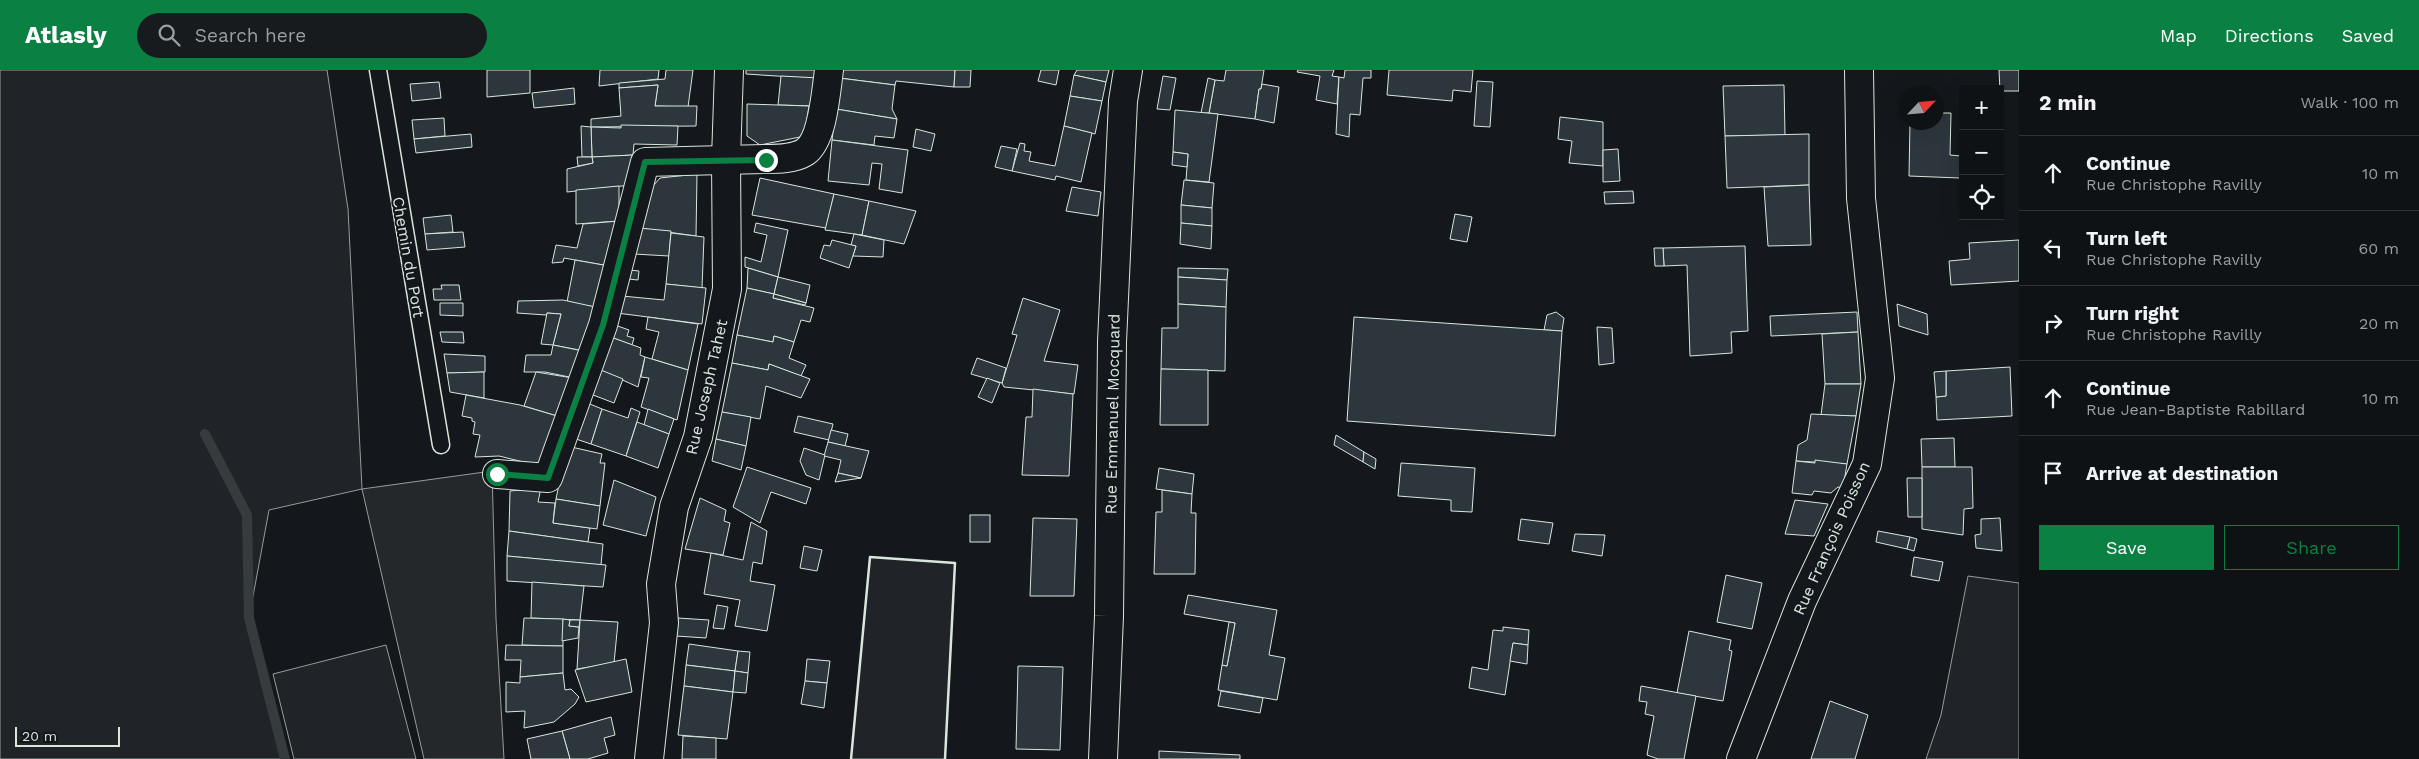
<!DOCTYPE html>
<html lang="en">
<head>
<meta charset="utf-8">
<style>
	body { margin:0; font-family:"Work Sans",sans-serif; background:#181b1e; color:#f1f3f6 }
	.controls { position:absolute; right:15px; top:15px; display:grid; overflow:hidden; border-radius:0px; box-shadow:0 5px 20px #0002 }
	.controls button { width:45px; height:45px; display:grid; place-items:center; padding:0; border:0; border-bottom:1px solid #2f3234; background:#0f1215; color:#f1f3f6; font:25px sans-serif }
	.compass { position:absolute; left:1899px; top:15px; width:45px; height:45px; border-radius:50%; background:#0f1215; box-shadow:0 5px 20px #0002; rotate:64deg }
	.scale { position:absolute; left:15px; bottom:12px; width:105px; box-sizing:border-box; padding-left:5px; border:2px solid #d8e6dc; border-top:0; font-size:14px; line-height:18px; white-space:nowrap; color:#d8e6dc; -webkit-text-stroke:4px #14181c; paint-order:stroke }
	.stop { position:absolute; width:15px; height:15px; margin:-11px; border:4px solid #0b8043; border-radius:50%; background:#fff }
	.stop.end { background:#0b8043; border-color:#fff; box-shadow:0 1px 5px #0008 }
	.list { margin:0; padding:0; list-style:none }
	h2 { display:flex; justify-content:space-between; align-items:center; height:65px; margin:0; padding:0 20px; font-size:21px }
	h2 small { font-size:16px; font-weight:400; color:#9b9ea0 }
	.list li { display:grid; grid-template-columns:32px 1fr auto; gap:15px; align-items:center; box-sizing:border-box; height:75px; padding:0 20px; border-top:1px solid #2f3234 }
	.list b { display:block; font-size:19px; white-space:nowrap }
	.list p { margin:0; font-size:16px; white-space:nowrap; color:#9b9ea0 }
	.list em { font-size:16px; font-style:normal; color:#9b9ea0 }
	.actions { display:flex; gap:10px; padding:15px 20px }
	.actions a { flex:1; padding:11px 0; border:1px solid #0b8043; border-radius:0px; text-align:center; font-size:18px; color:#0b8043 }
	.actions .main { background:#0b8043; color:#fff }
	.icon { flex:none; width:28px; height:28px; fill:none; stroke:currentColor; stroke-width:2; stroke-linecap:round; stroke-linejoin:round }
	.map { position:relative; flex:none; width:2019px; height:689px; overflow:hidden }
	header { display:flex; align-items:center; gap:30px; box-sizing:border-box; height:70px; padding:0 25px; background:#0b8043; color:#fff }
	header strong { font-size:24px }
	nav { display:flex; gap:28px; margin-inline-start:auto; font-size:18px }
	.search { width:350px; height:45px; background:#181b1e; display:flex; align-items:center; gap:12px; box-sizing:border-box; padding:0 18px; border-radius:28px; color:#9b9ea0; font-size:19px }
	main { display:flex }
	aside { flex:1; background:#0f1215 }
	.map>svg:first-child { display:block }
	.green { fill:#202428; stroke:#939e99 }
	.parking { fill:#24282b; stroke:#939e99 }
	.lines { fill:none; stroke-linecap:round; stroke-linejoin:round }
	.stream { stroke:#363b3e; stroke-width:10 }
	.building { fill:#2c363c; stroke:#d8e6dc }
	.service-casing { stroke:#d8e6dc; stroke-width:19 }
	.minor-casing { stroke:#d8e6dc; stroke-width:30 }
	.tertiary-casing { stroke:#d8e6dc; stroke-width:30 }
	.service { stroke:#14181c; stroke-width:16 }
	.minor { stroke:#14181c; stroke-width:28 }
	.tertiary { stroke:#14181c; stroke-width:28 }
	.wall { stroke:#d8e6dc; stroke-width:2.5 }
	.route { stroke:#0b8043; stroke-width:6 }
	.labels { text-anchor:middle; stroke-width:4; stroke-linejoin:round; paint-order:stroke }
	.street-label { font-size:16px; fill:#d8e6dc; stroke:#14181c }
</style>
</head>
<body>
<header>
<strong>Atlasly</strong>
<div class="search"><svg class="icon" aria-label="search" viewBox="0 0 24 24"><circle cx="10" cy="10" r="6"/><path d="M15 15l6 6"/></svg>Search here</div>
<nav><a>Map</a><a>Directions</a><a>Saved</a></nav>
</header>
<main>
<div class="map">
<svg width="2019" height="689" viewBox="0 0 2019 689">
	<rect width="100%" height="100%" fill="#14181c"/>
	<!-- green -->
	<g class="green">
		<path d="M 0,0 L 327,0 L 348,139 L 362,419 L 269,440 L 249,548 L 285,689 L 0,689 Z"/>
		<path d="M 870,487 L 955,493 L 945,689 L 851,689 Z"/>
		<path d="M 1968,506 L 2019,513 L 2019,689 L 1926,689 L 1941,645 Z"/>
		<path d="M 386,575 L 416,689 L 294,689 L 273,604 Z"/>
	</g>
	<!-- parking -->
	<path class="parking" d="M 492,401 L 496,549 L 504,689 L 424,689 L 362,419 Z"/>
	<g class="lines">
		<!-- stream -->
		<path class="stream" d="M 205,364 L 247,445 L 249,548 L 285,689"/>
	</g>
	<!-- building -->
	<g class="building">
		<path d="M 487,0 L 530,0 L 530,23 L 487,27 Z"/>
		<path d="M 600,0 L 659,0 L 658,9 L 599,16 Z"/>
		<path d="M 666,0 L 693,0 L 688,37 L 655,36 L 658,15 L 619,18 L 619,13 L 665,9 Z"/>
		<path d="M 746,0 L 823,0 L 822,9 L 746,4 Z"/>
		<path d="M 840,0 L 955,0 L 954,17 L 896,11 L 895,15 L 839,8 Z"/>
		<path d="M 955,0 L 971,0 L 970,17 L 954,17 Z"/>
		<path d="M 1041,0 L 1059,0 L 1056,15 L 1038,11 Z"/>
		<path d="M 1077,0 L 1109,0 L 1106,12 L 1074,5 Z"/>
		<path d="M 1226,0 L 1264,0 L 1261,19 L 1259,19 L 1255,49 L 1209,43 L 1215,10 L 1224,11 Z"/>
		<path d="M 1298,0 L 1334,0 L 1332,6 L 1339,7 L 1337,34 L 1316,30 L 1320,6 L 1297,2 Z"/>
		<path d="M 1345,0 L 1371,0 L 1371,8 L 1363,8 L 1360,45 L 1350,44 L 1349,67 L 1336,64 L 1339,7 L 1344,8 Z"/>
		<path d="M 1389,0 L 1473,0 L 1471,22 L 1453,20 L 1452,31 L 1387,25 Z"/>
		<path d="M 1999,0 L 2019,0 L 2019,21 L 2000,21 Z"/>
		<path d="M 1074,5 L 1106,12 L 1102,31 L 1070,26 Z"/>
		<path d="M 781,6 L 819,8 L 815,36 L 778,35 Z"/>
		<path d="M 1163,6 L 1176,8 L 1170,40 L 1157,39 Z"/>
		<path d="M 839,8 L 895,15 L 892,39 L 897,49 L 836,39 Z"/>
		<path d="M 1208,8 L 1215,10 L 1209,43 L 1201,43 Z"/>
		<path d="M 1477,11 L 1493,12 L 1490,57 L 1474,56 Z"/>
		<path d="M 439,12 L 441,28 L 412,31 L 410,14 Z"/>
		<path d="M 1262,14 L 1279,17 L 1274,53 L 1255,49 L 1259,19 L 1261,19 Z"/>
		<path d="M 658,15 L 655,36 L 697,36 L 696,56 L 591,57 L 591,49 L 621,46 L 619,18 Z"/>
		<path d="M 1784,15 L 1785,65 L 1725,66 L 1723,16 Z"/>
		<path d="M 574,18 L 575,34 L 534,38 L 532,23 Z"/>
		<path d="M 1070,26 L 1102,31 L 1095,64 L 1064,56 Z"/>
		<path d="M 747,34 L 809,36 L 805,61 L 800,67 L 760,75 L 747,66 Z"/>
		<path d="M 836,39 L 897,49 L 894,68 L 875,66 L 874,75 L 832,70 Z"/>
		<path d="M 1175,40 L 1218,44 L 1209,112 L 1186,110 L 1188,84 L 1173,82 Z"/>
		<path d="M 1936,43 L 1951,43 L 1950,85 L 1961,86 L 1960,108 L 1909,106 L 1910,52 L 1936,52 Z"/>
		<path d="M 1560,47 L 1603,52 L 1603,96 L 1569,93 L 1572,71 L 1558,69 Z"/>
		<path d="M 444,48 L 445,66 L 414,69 L 412,50 Z"/>
		<path d="M 621,55 L 678,56 L 677,75 L 634,74 L 633,85 L 592,87 L 591,57 L 621,58 Z"/>
		<path d="M 581,56 L 591,57 L 592,87 L 582,87 Z"/>
		<path d="M 1064,56 L 1092,63 L 1081,112 L 1056,106 L 1055,110 L 1012,101 L 1020,73 L 1025,74 L 1024,81 L 1031,82 L 1029,91 L 1055,96 Z"/>
		<path d="M 916,59 L 935,64 L 931,81 L 913,77 Z"/>
		<path d="M 471,64 L 472,77 L 416,83 L 414,69 Z"/>
		<path d="M 1809,64 L 1809,115 L 1727,118 L 1725,66 Z"/>
		<path d="M 832,70 L 908,80 L 902,123 L 879,119 L 882,94 L 872,93 L 869,115 L 828,111 Z"/>
		<path d="M 1001,76 L 1017,79 L 1012,101 L 995,97 Z"/>
		<path d="M 1618,79 L 1620,111 L 1603,112 L 1603,80 Z"/>
		<path d="M 1173,82 L 1188,84 L 1187,97 L 1172,95 Z"/>
		<path d="M 633,85 L 631,115 L 567,122 L 567,99 L 593,93 L 592,87 Z"/>
		<path d="M 577,87 L 592,87 L 593,93 L 578,96 Z"/>
		<path d="M 697,104 L 696,166 L 639,158 L 653,116 L 660,108 Z"/>
		<path d="M 760,108 L 834,124 L 826,158 L 752,145 Z"/>
		<path d="M 1184,110 L 1214,113 L 1212,138 L 1181,135 Z"/>
		<path d="M 1809,115 L 1811,175 L 1768,176 L 1764,117 Z"/>
		<path d="M 619,116 L 619,151 L 576,154 L 576,120 Z"/>
		<path d="M 1072,117 L 1101,122 L 1098,146 L 1066,141 Z"/>
		<path d="M 1633,121 L 1634,133 L 1605,134 L 1604,122 Z"/>
		<path d="M 834,124 L 869,131 L 862,165 L 825,160 Z"/>
		<path d="M 869,131 L 916,141 L 904,174 L 862,165 Z"/>
		<path d="M 1181,135 L 1212,138 L 1212,156 L 1181,153 Z"/>
		<path d="M 1455,144 L 1472,147 L 1467,172 L 1450,169 Z"/>
		<path d="M 451,145 L 453,162 L 425,164 L 423,148 Z"/>
		<path d="M 619,151 L 609,196 L 564,188 L 563,192 L 552,193 L 556,175 L 577,178 L 583,154 Z"/>
		<path d="M 756,153 L 788,160 L 778,207 L 745,197 L 745,187 L 761,192 L 767,165 L 754,162 Z"/>
		<path d="M 1181,153 L 1212,156 L 1211,179 L 1180,174 Z"/>
		<path d="M 639,158 L 671,161 L 669,186 L 634,184 Z"/>
		<path d="M 463,162 L 465,177 L 427,180 L 425,164 Z"/>
		<path d="M 671,163 L 704,167 L 702,218 L 666,214 Z"/>
		<path d="M 854,164 L 884,170 L 883,187 L 853,186 L 856,176 L 851,175 Z"/>
		<path d="M 832,170 L 856,176 L 849,198 L 820,188 L 824,175 L 830,176 Z"/>
		<path d="M 2019,170 L 2019,211 L 1951,215 L 1949,191 L 1970,189 L 1969,173 Z"/>
		<path d="M 1745,176 L 1748,261 L 1731,262 L 1732,283 L 1690,286 L 1687,195 L 1664,196 L 1663,178 Z"/>
		<path d="M 1654,178 L 1663,178 L 1664,196 L 1655,196 Z"/>
		<path d="M 575,190 L 609,196 L 600,238 L 567,232 Z"/>
		<path d="M 748,198 L 778,207 L 774,224 L 747,218 Z"/>
		<path d="M 1178,198 L 1228,199 L 1227,210 L 1178,207 Z"/>
		<path d="M 630,200 L 639,201 L 638,210 L 628,209 Z"/>
		<path d="M 778,207 L 810,215 L 806,233 L 774,224 Z"/>
		<path d="M 1178,207 L 1227,210 L 1226,237 L 1178,234 Z"/>
		<path d="M 666,214 L 706,218 L 702,254 L 617,243 L 622,226 L 664,230 Z"/>
		<path d="M 441,215 L 459,215 L 461,230 L 434,230 L 433,219 L 442,219 Z"/>
		<path d="M 747,218 L 774,224 L 773,228 L 814,238 L 810,252 L 801,250 L 794,272 L 774,266 L 773,272 L 737,265 Z"/>
		<path d="M 774,224 L 806,233 L 805,235 L 773,228 Z"/>
		<path d="M 1023,228 L 1060,240 L 1044,291 L 1078,295 L 1074,324 L 1004,317 L 1002,313 L 1017,265 L 1012,264 Z"/>
		<path d="M 563,230 L 600,238 L 589,282 L 553,275 L 561,244 L 547,243 L 546,245 L 517,243 L 518,231 Z"/>
		<path d="M 440,233 L 463,233 L 463,246 L 440,245 Z"/>
		<path d="M 1178,234 L 1226,237 L 1225,301 L 1161,299 L 1162,258 L 1178,258 Z"/>
		<path d="M 1897,234 L 1927,244 L 1928,265 L 1899,256 Z"/>
		<path d="M 1556,242 L 1564,248 L 1562,261 L 1544,260 L 1547,245 Z"/>
		<path d="M 1857,242 L 1858,262 L 1771,266 L 1770,246 Z"/>
		<path d="M 547,243 L 561,244 L 553,275 L 541,274 Z"/>
		<path d="M 648,247 L 698,254 L 688,300 L 652,289 L 659,262 L 646,259 Z"/>
		<path d="M 1354,247 L 1562,261 L 1555,366 L 1347,351 Z"/>
		<path d="M 612,254 L 629,260 L 627,266 L 634,268 L 632,275 L 608,266 Z"/>
		<path d="M 1597,257 L 1612,258 L 1614,293 L 1599,295 Z"/>
		<path d="M 440,262 L 463,262 L 464,273 L 442,272 Z"/>
		<path d="M 1858,262 L 1861,314 L 1825,314 L 1822,264 Z"/>
		<path d="M 737,265 L 773,272 L 774,266 L 794,272 L 789,288 L 806,295 L 801,306 L 769,294 L 768,300 L 732,293 Z"/>
		<path d="M 608,266 L 641,278 L 640,285 L 645,287 L 638,317 L 596,298 Z"/>
		<path d="M 553,275 L 588,282 L 579,309 L 545,302 L 524,302 L 526,285 L 551,285 Z"/>
		<path d="M 444,284 L 485,286 L 485,302 L 447,303 Z"/>
		<path d="M 645,287 L 688,300 L 677,350 L 641,337 L 649,308 L 641,307 Z"/>
		<path d="M 977,288 L 1006,298 L 1002,313 L 971,304 Z"/>
		<path d="M 732,293 L 768,300 L 769,294 L 810,309 L 801,328 L 766,316 L 760,349 L 722,342 Z"/>
		<path d="M 2010,297 L 2012,346 L 1937,350 L 1936,327 L 1946,326 L 1946,301 Z"/>
		<path d="M 596,298 L 623,309 L 614,333 L 588,323 Z"/>
		<path d="M 1161,299 L 1208,300 L 1208,355 L 1160,355 Z"/>
		<path d="M 1946,301 L 1946,326 L 1936,327 L 1934,302 Z"/>
		<path d="M 484,302 L 484,328 L 450,322 L 447,303 Z"/>
		<path d="M 536,302 L 579,309 L 557,346 L 524,336 Z"/>
		<path d="M 987,308 L 1000,313 L 992,333 L 978,327 Z"/>
		<path d="M 1825,314 L 1861,314 L 1856,346 L 1821,345 Z"/>
		<path d="M 1033,319 L 1073,324 L 1069,406 L 1022,405 L 1026,347 L 1032,347 Z"/>
		<path d="M 466,325 L 520,335 L 557,346 L 544,397 L 499,386 L 475,387 L 480,365 L 473,364 L 475,352 L 472,351 L 472,348 L 462,346 Z"/>
		<path d="M 585,332 L 602,339 L 591,374 L 573,368 Z"/>
		<path d="M 631,338 L 640,342 L 626,386 L 591,374 L 602,339 L 628,348 Z"/>
		<path d="M 648,339 L 674,349 L 669,364 L 644,355 Z"/>
		<path d="M 722,342 L 751,347 L 746,376 L 716,369 Z"/>
		<path d="M 1811,344 L 1856,346 L 1847,394 L 1796,391 L 1798,375 L 1807,370 Z"/>
		<path d="M 798,346 L 833,354 L 829,370 L 794,362 Z"/>
		<path d="M 637,352 L 669,364 L 658,398 L 626,386 Z"/>
		<path d="M 831,360 L 848,364 L 845,376 L 828,372 Z"/>
		<path d="M 1336,365 L 1364,382 L 1363,392 L 1334,375 Z"/>
		<path d="M 1954,368 L 1955,397 L 1922,397 L 1921,369 Z"/>
		<path d="M 716,369 L 746,376 L 741,400 L 712,391 Z"/>
		<path d="M 828,372 L 869,381 L 861,408 L 838,403 L 841,390 L 824,386 Z"/>
		<path d="M 567,376 L 602,384 L 600,393 L 605,393 L 600,436 L 556,429 Z"/>
		<path d="M 804,378 L 825,385 L 819,410 L 806,405 L 800,391 Z"/>
		<path d="M 1364,382 L 1376,389 L 1375,399 L 1363,392 Z"/>
		<path d="M 1815,390 L 1847,394 L 1843,418 L 1838,417 L 1831,423 L 1814,421 L 1812,425 L 1792,423 L 1796,391 L 1815,393 Z"/>
		<path d="M 1401,393 L 1475,398 L 1472,442 L 1451,441 L 1451,430 L 1398,426 Z"/>
		<path d="M 747,397 L 811,418 L 806,434 L 771,422 L 760,453 L 733,437 Z"/>
		<path d="M 1922,397 L 1972,397 L 1973,438 L 1964,439 L 1963,465 L 1922,459 Z"/>
		<path d="M 1159,398 L 1194,404 L 1192,424 L 1156,419 Z"/>
		<path d="M 838,403 L 861,408 L 835,412 Z"/>
		<path d="M 1907,408 L 1922,408 L 1922,447 L 1908,447 Z"/>
		<path d="M 614,410 L 656,427 L 646,466 L 603,455 Z"/>
		<path d="M 541,418 L 538,432 L 555,433 L 553,453 L 590,458 L 588,472 L 509,461 L 510,421 Z"/>
		<path d="M 1162,420 L 1192,424 L 1191,443 L 1196,443 L 1195,504 L 1154,504 L 1156,442 L 1162,442 Z"/>
		<path d="M 700,428 L 726,440 L 724,451 L 730,453 L 723,485 L 685,479 Z"/>
		<path d="M 556,429 L 600,436 L 597,459 L 553,453 Z"/>
		<path d="M 1795,430 L 1828,434 L 1814,466 L 1785,464 Z"/>
		<rect x="970" y="445" width="20" height="27"/>
		<path d="M 1033,448 L 1077,449 L 1074,526 L 1030,526 Z"/>
		<path d="M 2000,448 L 2002,481 L 1976,478 L 1975,465 L 1981,464 L 1981,449 Z"/>
		<path d="M 1521,449 L 1553,453 L 1549,474 L 1518,470 Z"/>
		<path d="M 751,452 L 767,461 L 762,494 L 753,492 L 750,511 L 775,515 L 767,561 L 735,556 L 740,530 L 704,524 L 711,483 L 743,490 Z"/>
		<path d="M 509,461 L 603,474 L 601,495 L 507,486 Z"/>
		<path d="M 1878,461 L 1910,467 L 1907,479 L 1876,472 Z"/>
		<path d="M 1575,464 L 1605,465 L 1602,486 L 1572,481 Z"/>
		<path d="M 1910,467 L 1917,469 L 1914,481 L 1907,479 Z"/>
		<path d="M 804,476 L 822,480 L 817,501 L 800,498 Z"/>
		<path d="M 507,486 L 606,495 L 603,517 L 507,511 Z"/>
		<path d="M 1914,487 L 1943,492 L 1939,511 L 1911,506 Z"/>
		<path d="M 1726,505 L 1762,513 L 1752,559 L 1717,552 Z"/>
		<path d="M 532,512 L 584,516 L 580,550 L 531,548 Z"/>
		<path d="M 1188,525 L 1277,540 L 1269,585 L 1285,588 L 1277,630 L 1218,620 L 1222,595 L 1227,596 L 1235,553 L 1184,544 Z"/>
		<path d="M 717,535 L 728,537 L 724,559 L 713,558 Z"/>
		<path d="M 524,548 L 563,549 L 563,576 L 522,575 Z"/>
		<path d="M 678,548 L 709,550 L 706,568 L 676,566 Z"/>
		<path d="M 563,549 L 570,550 L 569,556 L 579,557 L 578,568 L 562,571 Z"/>
		<path d="M 570,550 L 580,550 L 579,557 L 569,556 Z"/>
		<path d="M 580,550 L 618,552 L 614,593 L 577,599 Z"/>
		<path d="M 1229,552 L 1235,553 L 1227,596 L 1222,595 Z"/>
		<path d="M 1503,557 L 1529,560 L 1528,575 L 1513,573 L 1505,625 L 1469,618 L 1472,597 L 1488,600 L 1493,560 L 1503,561 Z"/>
		<path d="M 1689,561 L 1731,570 L 1729,580 L 1732,581 L 1723,631 L 1677,623 Z"/>
		<path d="M 1513,573 L 1528,575 L 1527,594 L 1510,591 Z"/>
		<path d="M 689,574 L 738,581 L 735,601 L 686,595 Z"/>
		<path d="M 506,575 L 563,576 L 563,603 L 520,607 L 521,590 L 505,590 Z"/>
		<path d="M 738,581 L 750,582 L 748,603 L 735,601 Z"/>
		<path d="M 626,589 L 632,622 L 586,632 L 575,600 Z"/>
		<path d="M 807,589 L 830,591 L 827,613 L 805,611 Z"/>
		<path d="M 686,595 L 735,601 L 733,622 L 684,616 Z"/>
		<path d="M 1018,596 L 1063,597 L 1060,680 L 1016,679 Z"/>
		<path d="M 735,601 L 748,603 L 746,623 L 733,622 Z"/>
		<path d="M 563,603 L 565,620 L 571,619 L 579,627 L 575,634 L 554,652 L 524,658 L 525,641 L 506,642 L 506,612 L 520,613 L 520,607 Z"/>
		<path d="M 805,611 L 827,613 L 824,638 L 801,634 Z"/>
		<path d="M 684,616 L 733,622 L 727,669 L 678,665 Z"/>
		<path d="M 1641,616 L 1696,626 L 1684,689 L 1658,689 L 1647,685 L 1654,646 L 1645,644 L 1647,632 L 1639,631 Z"/>
		<path d="M 1221,621 L 1263,628 L 1260,643 L 1218,636 Z"/>
		<path d="M 1830,631 L 1868,645 L 1855,689 L 1811,689 Z"/>
		<path d="M 611,647 L 615,665 L 604,668 L 608,683 L 588,689 L 570,689 L 562,661 Z"/>
		<path d="M 562,661 L 570,689 L 531,689 L 527,669 Z"/>
		<path d="M 683,666 L 716,668 L 716,689 L 682,689 Z"/>
		<path d="M 1159,681 L 1240,685 L 1240,689 L 1159,689 Z"/>
	</g>
	<g class="lines">
		<defs>
			<path id="service" d="M 378,0 L 441,375"/>
			<g id="minor">
				<path d="M 497,404 L 548,408 L 603,255 L 645,92 L 766,89 C 778,89 794,89 805,82 C 823,70 826,21 829,0"/>
				<path d="M 1103,689 L 1109,546 L 1112,272 L 1123,31 L 1128,0"/>
				<path d="M 1741,689 L 1802,531 L 1867,394 L 1880,308 L 1861,128 L 1859,0"/>
			</g>
			<path id="tertiary" d="M 649,689 L 664,553 L 661,514 L 674,437 L 698,367 L 727,219 L 726,89 L 729,0"/>
		</defs>
		<!-- service casing -->
		<use href="#service" class="service-casing"/>
		<!-- minor casing -->
		<use href="#minor" class="minor-casing"/>
		<!-- tertiary casing -->
		<use href="#tertiary" class="tertiary-casing"/>
		<!-- service -->
		<use href="#service" class="service"/>
		<!-- minor -->
		<use href="#minor" class="minor"/>
		<!-- tertiary -->
		<use href="#tertiary" class="tertiary"/>
		<!-- wall -->
		<path class="wall" d="M 851,689 L 870,487 L 955,493 L 945,689"/>
	</g>
	<g class="lines">
		<!-- route -->
		<path class="route" d="M 497,404 L 548,408 L 603,255 L 645,92 L 766,90"/>
	</g>
	<g class="labels">
		<!-- street labels -->
		<g class="street-label">
			<text transform="translate(409 187) rotate(80)" y="6">Chemin du Port</text>
			<text transform="translate(706 317) rotate(-77)" y="6">Rue Joseph Tahet</text>
			<text transform="translate(1112 344) rotate(-89)" y="6">Rue Emmanuel Mocquard</text>
			<text transform="translate(1831 468) rotate(-66)" y="6">Rue François Poisson</text>
		</g>
	</g>
</svg>
<div class="controls">
<button>+</button>
<button>−</button>
<button><svg class="icon" aria-label="locate" viewBox="0 0 24 24"><circle cx="12" cy="12" r="6"/><path d="M12 2v4M12 18v4M2 12h4M18 12h4"/></svg></button>
</div>
<svg class="compass" viewBox="-18 -18 36 36"><path d="M0-13l5 13h-10z" fill="#e53935"/><path d="M0 13l5-13h-10z" fill="#9b9ea0"/></svg>
<div class="scale">20 m</div>
<div class="stop" style="left:497px;top:404px"></div>
<div class="stop end" style="left:766px;top:90px"></div>
</div>
<aside>
<h2>2 min<small>Walk · 100 m</small></h2>
<ul class="list">
<li><svg class="icon" aria-label="ahead" viewBox="0 0 24 24"><path d="M12 20V5M6 11l6-6 6 6"/></svg><div><b>Continue</b><p>Rue Christophe Ravilly</p></div><em>10 m</em></li>
<li><svg class="icon" aria-label="left" viewBox="0 0 24 24"><path d="M17 20v-9H6M10 6l-5 5 5 5"/></svg><div><b>Turn left</b><p>Rue Christophe Ravilly</p></div><em>60 m</em></li>
<li><svg class="icon" aria-label="right" viewBox="0 0 24 24"><path d="M7 20v-9h11M14 6l5 5-5 5"/></svg><div><b>Turn right</b><p>Rue Christophe Ravilly</p></div><em>20 m</em></li>
<li><svg class="icon" aria-label="ahead" viewBox="0 0 24 24"><path d="M12 20V5M6 11l6-6 6 6"/></svg><div><b>Continue</b><p>Rue Jean-Baptiste Rabillard</p></div><em>10 m</em></li>
<li><svg class="icon" aria-label="arrive" viewBox="0 0 24 24"><path d="M6 21V4h12l-3 4 3 4H6"/></svg><div><b>Arrive at destination</b></div></li>
</ul>
<div class="actions"><a class="main">Save</a><a>Share</a></div>
</aside>
</main>
</body>
</html>
